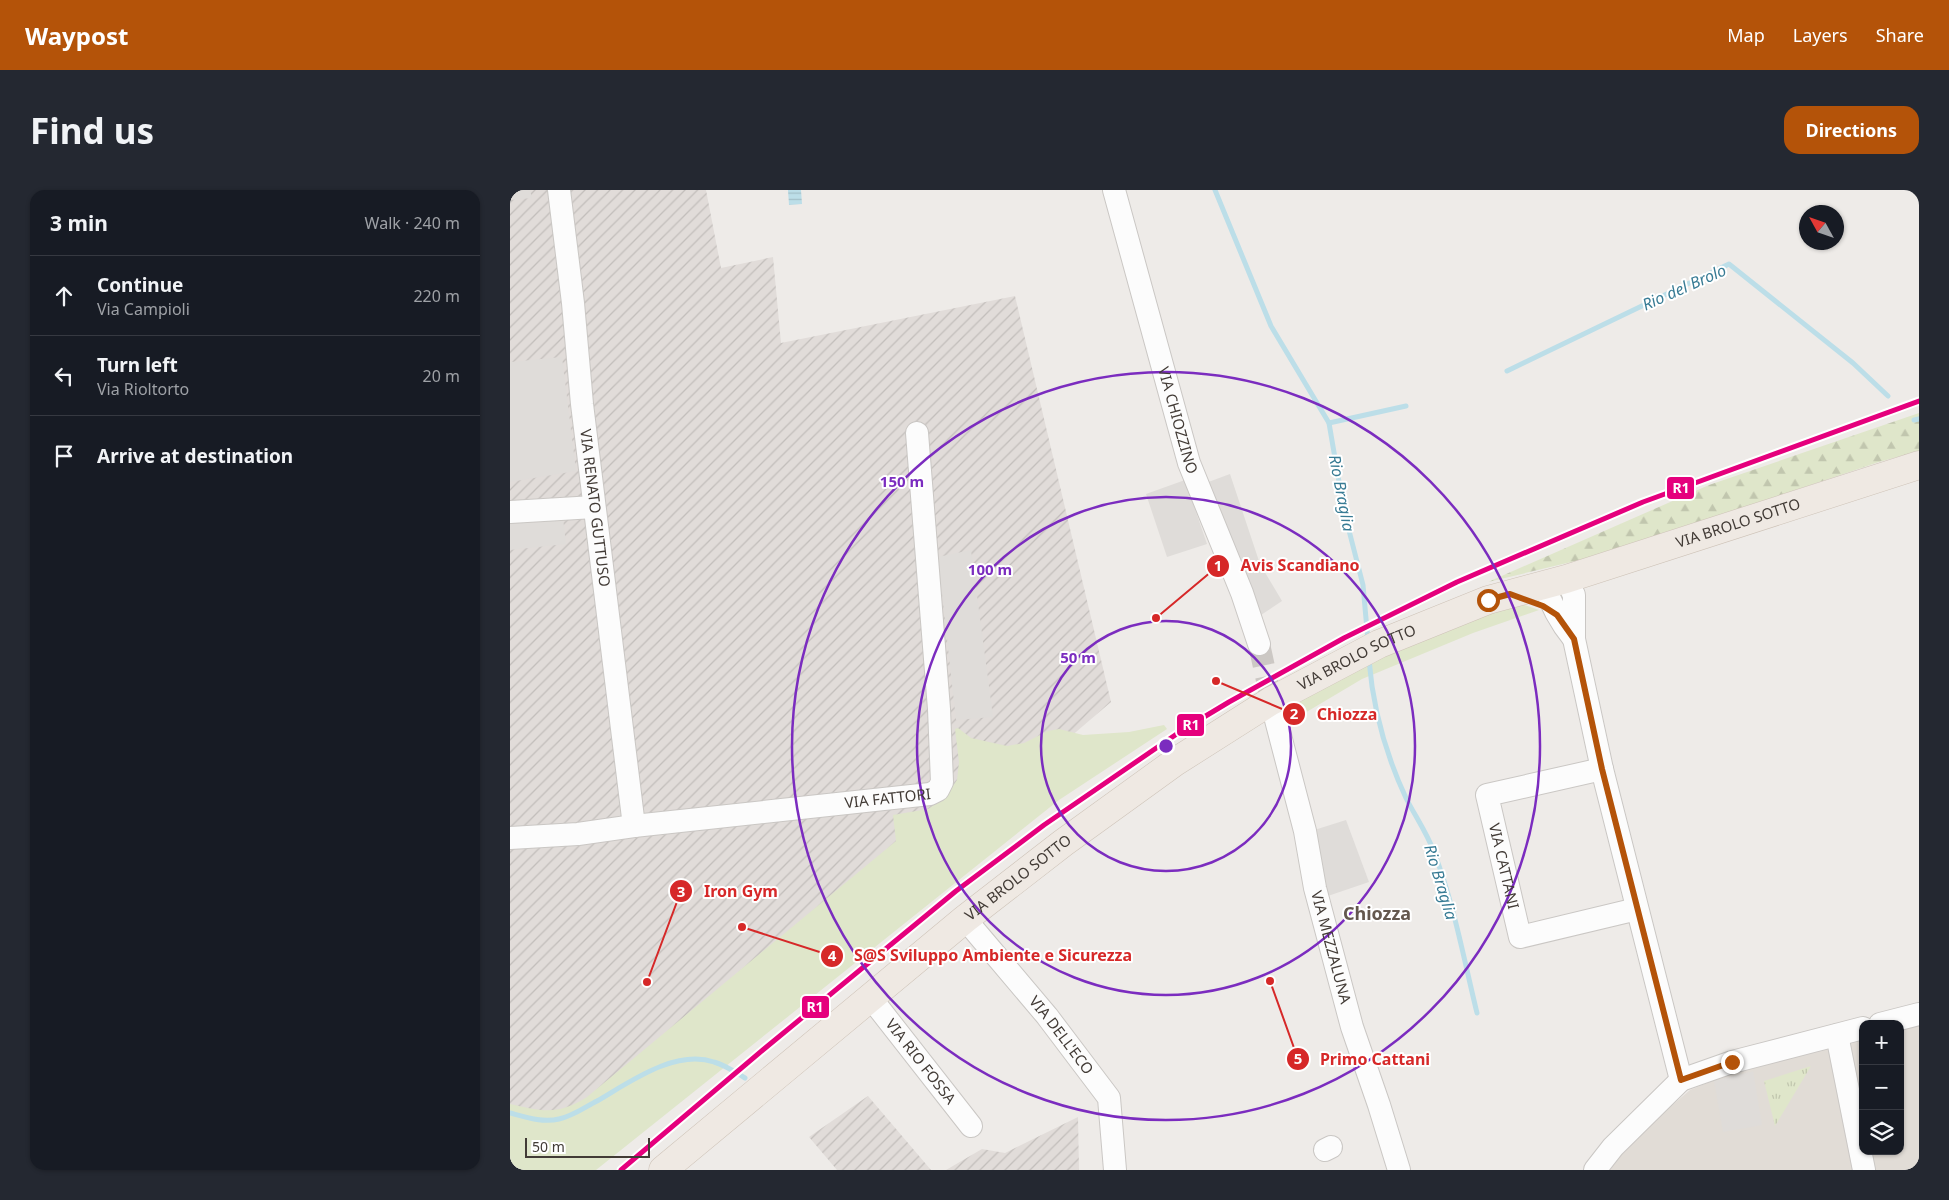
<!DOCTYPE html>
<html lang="en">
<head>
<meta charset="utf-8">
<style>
	body { margin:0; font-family:"Noto Sans",sans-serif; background:#242831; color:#f1f3f6 }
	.controls { position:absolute; right:15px; bottom:15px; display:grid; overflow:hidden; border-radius:10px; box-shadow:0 1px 4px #0004 }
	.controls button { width:45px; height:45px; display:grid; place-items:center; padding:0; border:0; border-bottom:1px solid #363941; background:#171b24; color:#f1f3f6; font:25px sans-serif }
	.compass { position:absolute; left:1289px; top:15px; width:45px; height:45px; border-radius:50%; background:#171b24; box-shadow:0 1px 4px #0004; rotate:310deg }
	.scale { position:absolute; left:15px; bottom:12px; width:125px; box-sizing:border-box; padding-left:5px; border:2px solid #423b36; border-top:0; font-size:14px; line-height:18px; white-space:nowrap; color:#423b36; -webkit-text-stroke:4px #fff; paint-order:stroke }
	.stop { position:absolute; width:15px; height:15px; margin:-11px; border:4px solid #b45309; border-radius:50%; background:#fff }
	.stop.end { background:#b45309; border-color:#fff; box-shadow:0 1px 5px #0008 }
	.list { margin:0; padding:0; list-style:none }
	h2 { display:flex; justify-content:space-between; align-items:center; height:65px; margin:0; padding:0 20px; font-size:21px }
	h2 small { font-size:16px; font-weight:400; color:#9ea1a6 }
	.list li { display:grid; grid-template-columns:32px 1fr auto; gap:15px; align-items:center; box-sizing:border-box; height:80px; padding:0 20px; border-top:1px solid #363941 }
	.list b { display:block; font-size:19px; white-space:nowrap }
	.list p { margin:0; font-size:16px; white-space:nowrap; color:#9ea1a6 }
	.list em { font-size:16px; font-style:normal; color:#9ea1a6 }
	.icon { flex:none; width:28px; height:28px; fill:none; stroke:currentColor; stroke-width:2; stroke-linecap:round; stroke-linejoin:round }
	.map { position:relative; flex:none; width:1409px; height:980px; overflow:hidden; border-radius:15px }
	header { display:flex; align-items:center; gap:30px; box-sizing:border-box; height:70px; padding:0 25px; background:#b45309; color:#fff }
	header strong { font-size:24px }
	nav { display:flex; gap:28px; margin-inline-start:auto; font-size:18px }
	.intro { display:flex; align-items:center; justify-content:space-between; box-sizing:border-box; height:120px; padding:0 30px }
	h1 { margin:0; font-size:35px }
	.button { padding:12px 22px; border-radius:15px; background:#b45309; color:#fff; font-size:18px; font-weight:700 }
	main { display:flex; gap:30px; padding:0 30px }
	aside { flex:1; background:#171b24; border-radius:15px; box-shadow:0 1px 4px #0004 }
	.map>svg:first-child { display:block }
	.residential { fill:#e1dcd6 }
	.industrial { fill:url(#industrial-furrows) }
	.grass { fill:#dfe6ca }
	.forest { fill:url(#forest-firs) }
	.park { fill:url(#park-tufts) }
	.parking { fill:#dfdcd9 }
	.water { fill:url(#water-rules) }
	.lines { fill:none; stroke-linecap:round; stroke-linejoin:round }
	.stream { stroke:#bcdee8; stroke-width:5 }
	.minor-tunnel { stroke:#ccc8c4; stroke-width:22; stroke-dasharray:22 11; stroke-linecap:butt }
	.minor-casing { stroke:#cac7c4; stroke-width:24 }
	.major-casing { stroke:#cec3b8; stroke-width:29 }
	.minor { stroke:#fcfcfc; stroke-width:22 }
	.major { stroke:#efe9e3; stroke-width:28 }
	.rail-1-casing { stroke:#fff; stroke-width:9 }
	.rail-1 { stroke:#e5007d; stroke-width:5 }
	.route { stroke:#b45309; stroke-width:6 }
	.ring { fill:none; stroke:#7b2cbf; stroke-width:2.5 }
	.labels { text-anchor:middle; stroke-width:4; stroke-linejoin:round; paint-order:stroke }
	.street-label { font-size:15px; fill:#423b36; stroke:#fff }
	.water-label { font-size:16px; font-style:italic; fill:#377b94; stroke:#fff }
	.quarter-label { font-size:18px; font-weight:bold; fill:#64584e; stroke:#fff }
	.centre { fill:#7b2cbf; stroke:#fff; stroke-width:2.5 }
	.ring-label { font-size:15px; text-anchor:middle; font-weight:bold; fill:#7b2cbf; stroke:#fff; stroke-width:4; stroke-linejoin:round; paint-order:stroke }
	.leader { fill:none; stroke:#d62828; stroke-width:2 }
	.callout-dot { fill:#d62828; stroke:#fff; stroke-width:2 }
	.mark-label { font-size:15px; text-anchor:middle; font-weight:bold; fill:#fff }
	.callout-label { font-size:16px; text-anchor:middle; font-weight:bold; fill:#d62828; stroke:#fff; stroke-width:4; stroke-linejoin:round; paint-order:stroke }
	.line-badge { stroke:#fff; stroke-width:2 }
	.badge-label { font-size:14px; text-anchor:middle; font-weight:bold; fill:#fff }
</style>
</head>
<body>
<header>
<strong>Waypost</strong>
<nav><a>Map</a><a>Layers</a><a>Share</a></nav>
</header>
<div class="intro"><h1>Find us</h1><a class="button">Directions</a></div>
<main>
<aside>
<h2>3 min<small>Walk · 240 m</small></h2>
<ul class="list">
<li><svg class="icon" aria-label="ahead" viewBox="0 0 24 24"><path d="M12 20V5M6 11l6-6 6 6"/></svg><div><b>Continue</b><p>Via Campioli</p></div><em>220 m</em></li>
<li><svg class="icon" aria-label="left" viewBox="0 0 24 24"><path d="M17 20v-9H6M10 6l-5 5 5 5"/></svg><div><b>Turn left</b><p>Via Rioltorto</p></div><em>20 m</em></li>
<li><svg class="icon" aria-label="arrive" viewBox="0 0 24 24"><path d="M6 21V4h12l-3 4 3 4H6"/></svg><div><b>Arrive at destination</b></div></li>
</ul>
</aside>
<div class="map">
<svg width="1409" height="980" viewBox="0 0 1409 980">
	<defs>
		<pattern id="industrial-furrows" width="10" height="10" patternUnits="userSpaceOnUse" patternTransform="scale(1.25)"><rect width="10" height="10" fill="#e1dcd9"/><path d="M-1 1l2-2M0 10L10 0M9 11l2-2" fill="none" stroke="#c2bebb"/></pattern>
		<pattern id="forest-firs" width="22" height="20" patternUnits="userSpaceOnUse" patternTransform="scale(1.25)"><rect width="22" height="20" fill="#dfe6ca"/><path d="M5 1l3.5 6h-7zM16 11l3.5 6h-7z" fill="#c1c6ae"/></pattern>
		<pattern id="park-tufts" width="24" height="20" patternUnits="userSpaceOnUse" patternTransform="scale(1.25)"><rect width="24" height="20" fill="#dfe6ca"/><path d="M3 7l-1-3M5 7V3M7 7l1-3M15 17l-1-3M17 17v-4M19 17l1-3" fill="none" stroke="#c1c6ae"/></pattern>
		<pattern id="water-rules" width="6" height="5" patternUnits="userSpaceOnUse" patternTransform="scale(1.25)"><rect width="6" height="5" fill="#bcdee8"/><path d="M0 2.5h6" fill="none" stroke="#a3bfc8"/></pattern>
	</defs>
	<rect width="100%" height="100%" fill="#eeebe8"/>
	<!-- residential -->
	<path class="residential" d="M 1409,835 L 1409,980 L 1095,980 L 1110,960 L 1180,900 L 1240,876 L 1353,848 L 1353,961 L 1390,961 L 1390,839 Z"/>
	<!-- industrial -->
	<g class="industrial">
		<path d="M 0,0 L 196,0 L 211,78 L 263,67 L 271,153 L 505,106 L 601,512 L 55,980 L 0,980 Z"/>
		<path d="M 358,906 L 421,980 L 327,980 L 299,947 Z"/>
		<path d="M 568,927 L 569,980 L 436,980 L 472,959 L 495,963 Z"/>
	</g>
	<!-- grass -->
	<g class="grass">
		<path d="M 1006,412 L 1029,420 L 963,443 L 852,489 L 783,530 L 771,520 L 869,461 Z"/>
		<path d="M 654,535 L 657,539 L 549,610 L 86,980 L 0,980 L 0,914 C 32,921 47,926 77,907 L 386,651 L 383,625 L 418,619 L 435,608 L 447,590 L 449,572 L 445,539 L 448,538 L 461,548 L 497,556 L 514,553 L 538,541 L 549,539 L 573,545 L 619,542 Z"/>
	</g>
	<!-- forest -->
	<path class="forest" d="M 1409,223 L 1409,261 L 1369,272 L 1099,363 L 978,392 L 1199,295 Z"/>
	<!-- park -->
	<path class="park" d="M 1301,876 L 1265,936 L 1254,891 Z"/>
	<!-- parking -->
	<g class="parking">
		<path d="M 0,0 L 20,0 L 22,8 L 0,10 Z"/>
		<path d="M 52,167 L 66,281 L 0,292 L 0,172 Z"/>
		<path d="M 720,284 L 750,374 L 772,411 L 751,425 L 734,396 L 693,294 Z"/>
		<path d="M 675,290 L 697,354 L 657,367 L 636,304 Z"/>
		<path d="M 53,328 L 56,354 L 0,360 L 0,330 Z"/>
		<path d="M 461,360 L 483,527 L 446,530 L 428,367 Z"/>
		<path d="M 836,630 L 859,692 L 812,708 L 798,642 Z"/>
		<path d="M 1243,881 L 1252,935 L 1213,942 L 1204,891 Z"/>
	</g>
	<!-- water -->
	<path class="water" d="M 278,0 L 291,0 L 292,14 L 279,15 Z"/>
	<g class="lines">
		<!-- stream -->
		<g class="stream">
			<path d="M 705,0 L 761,136 L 819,233 L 834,321 L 853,395 L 858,451"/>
			<path d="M 997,181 L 1219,74 L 1343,173 L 1378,206"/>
			<path d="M 1404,230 L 1409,229"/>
			<path d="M 819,233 L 896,216"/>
			<path d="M 859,470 C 863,520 875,563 896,608 C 905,626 917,643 924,662 C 944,714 954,770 967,823"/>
			<path d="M 0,923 C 15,927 33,933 49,929 C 63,926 75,917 87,911 C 120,892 165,859 204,872 C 215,875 225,882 235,888"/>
		</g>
		<!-- minor-tunnel -->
		<path class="minor-tunnel" d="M 749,454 L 765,527"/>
		<defs>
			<g id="minor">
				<path id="s1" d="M 49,0 L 63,113 L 72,214 L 124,636"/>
				<path id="s2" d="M 604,0 L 679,273 L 732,403 L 749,454"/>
				<path d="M 0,322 L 84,317"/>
				<path d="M 1035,395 C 1041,416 1050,432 1064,449 L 1064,405 L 1056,389"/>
				<path d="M 1064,449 L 1092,579 L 1171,890"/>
				<path id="s3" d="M 766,530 L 795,641 L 805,698 L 842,837 L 869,915 L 889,980"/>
				<path id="s4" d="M 1092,579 L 977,605 L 1010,747 L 1127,719"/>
				<path id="s5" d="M 0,648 L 68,644 L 124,636 L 420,604 L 428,600 L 432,592 L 429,519 L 407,243"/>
				<path id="s6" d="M 455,729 L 537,826 L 599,908 L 605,980"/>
				<path id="s7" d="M 360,807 L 461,936"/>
				<path d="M 1370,834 L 1409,824"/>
				<path d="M 1327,845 L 1354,980"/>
				<path d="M 815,960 L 821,957"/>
				<path d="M 1085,980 L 1103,957 L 1171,890 L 1222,872 L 1353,838"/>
			</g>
			<g id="major">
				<path id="s8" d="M 153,980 L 455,729 L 553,653 L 665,572 L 761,511 L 869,454 L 978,410 L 1056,389 L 1409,275"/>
			</g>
		</defs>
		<!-- minor casing -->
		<use href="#minor" class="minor-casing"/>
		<!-- major casing -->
		<use href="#major" class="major-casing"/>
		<!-- minor -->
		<use href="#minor" class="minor"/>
		<!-- major -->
		<use href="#major" class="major"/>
		<defs>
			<path id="rail-1" d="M 111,980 L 254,859 L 446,701 L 534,635 L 674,539 L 719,512 L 834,448 L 947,392 L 1133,312 L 1409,211"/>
		</defs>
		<!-- rail-1 casing -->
		<use href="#rail-1" class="rail-1-casing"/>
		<!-- rail-1 -->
		<use href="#rail-1" class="rail-1"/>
	</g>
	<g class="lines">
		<!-- route -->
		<path class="route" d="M 978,410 L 1000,404 L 1033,416 L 1047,425 L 1064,449 L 1092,579 L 1171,890 L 1222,872"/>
	</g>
	<!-- distance rings -->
	<g class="ring">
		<circle cx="656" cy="556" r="125"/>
		<circle cx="656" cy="556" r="249"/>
		<circle cx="656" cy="556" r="374"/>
	</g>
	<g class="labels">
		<!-- street labels -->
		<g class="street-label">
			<text dy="5" stroke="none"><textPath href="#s2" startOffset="239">VIA CHIOZZINO</textPath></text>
			<text dy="5" stroke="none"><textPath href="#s1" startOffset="320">VIA RENATO GUTTUSO</textPath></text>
			<text dy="5" stroke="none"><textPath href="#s8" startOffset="1270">VIA BROLO SOTTO</textPath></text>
			<text dy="5" stroke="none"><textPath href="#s8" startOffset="865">VIA BROLO SOTTO</textPath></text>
			<text dy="5" stroke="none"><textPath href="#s5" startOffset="380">VIA FATTORI</textPath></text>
			<text dy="5" stroke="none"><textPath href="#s4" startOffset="191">VIA CATTANI</textPath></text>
			<text dy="5" stroke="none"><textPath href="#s8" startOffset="460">VIA BROLO SOTTO</textPath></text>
			<text dy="5" stroke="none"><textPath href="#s3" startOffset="234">VIA MEZZALUNA</textPath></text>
			<text dy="5" stroke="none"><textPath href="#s6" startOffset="151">VIA DELL'ECO</textPath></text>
			<text dy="5" stroke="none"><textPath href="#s7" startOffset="82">VIA RIO FOSSA</textPath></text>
		</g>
		<!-- water labels -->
		<g class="water-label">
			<text transform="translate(1174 97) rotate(-24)" y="6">Rio del Brolo</text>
			<text transform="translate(832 303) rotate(79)" y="6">Rio Braglia</text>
			<text transform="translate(931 692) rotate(73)" y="6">Rio Braglia</text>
		</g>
		<!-- quarter labels -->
		<g class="quarter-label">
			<text x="867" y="730">Chiozza</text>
		</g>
	</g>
	<circle cx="656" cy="556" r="8" class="centre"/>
	<g class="ring-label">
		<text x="392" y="297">150 m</text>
		<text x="480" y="385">100 m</text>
		<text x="568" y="473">50 m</text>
	</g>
	<!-- callouts -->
	<path class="leader" d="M646 428L708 376M706 491L784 524M137 792L171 701M232 737L322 766M760 791L788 869"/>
	<g class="callout-dot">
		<circle cx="646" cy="428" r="5"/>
		<circle cx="706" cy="491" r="5"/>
		<circle cx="137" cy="792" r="5"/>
		<circle cx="232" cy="737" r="5"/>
		<circle cx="760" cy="791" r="5"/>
		<circle cx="708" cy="376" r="12"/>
		<circle cx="784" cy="524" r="12"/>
		<circle cx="171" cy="701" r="12"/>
		<circle cx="322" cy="766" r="12"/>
		<circle cx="788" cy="869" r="12"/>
	</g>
	<g class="mark-label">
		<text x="708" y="381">1</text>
		<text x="784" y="529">2</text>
		<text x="171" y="707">3</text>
		<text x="322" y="771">4</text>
		<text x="788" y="874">5</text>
	</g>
	<g class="callout-label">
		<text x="790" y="381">Avis Scandiano</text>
		<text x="837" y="530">Chiozza</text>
		<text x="231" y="707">Iron Gym</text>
		<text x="483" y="771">S@S Sviluppo Ambiente e Sicurezza</text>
		<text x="865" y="875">Primo Cattani</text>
	</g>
	<g class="line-badge">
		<rect x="1156" y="286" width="29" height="24" rx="5" fill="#e5007d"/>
		<rect x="666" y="523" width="29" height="24" rx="5" fill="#e5007d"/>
		<rect x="291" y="805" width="29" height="24" rx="5" fill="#e5007d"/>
	</g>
	<g class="badge-label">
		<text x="1171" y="303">R1</text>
		<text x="681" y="540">R1</text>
		<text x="305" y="822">R1</text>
	</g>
</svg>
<div class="controls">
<button>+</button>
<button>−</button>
<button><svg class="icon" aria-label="layers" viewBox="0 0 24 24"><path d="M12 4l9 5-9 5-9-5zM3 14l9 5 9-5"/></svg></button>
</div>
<svg class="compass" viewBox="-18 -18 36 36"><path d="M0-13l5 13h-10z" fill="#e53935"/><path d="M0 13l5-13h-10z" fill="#9ea1a6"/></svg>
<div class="scale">50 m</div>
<div class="stop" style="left:978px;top:410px"></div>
<div class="stop end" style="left:1222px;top:872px"></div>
</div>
</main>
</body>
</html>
